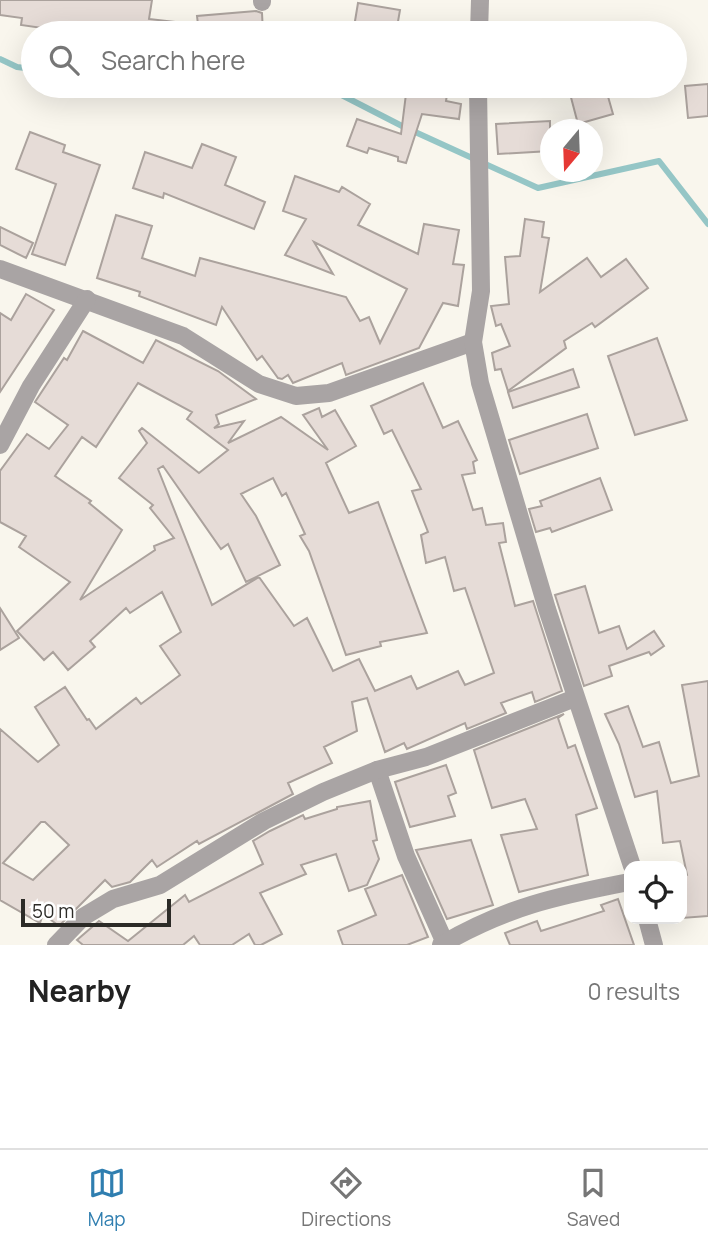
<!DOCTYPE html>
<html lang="en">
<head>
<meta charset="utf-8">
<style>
	body { margin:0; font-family:Manrope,sans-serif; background:#f2f2f2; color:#222 }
	.controls { position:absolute; right:21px; bottom:21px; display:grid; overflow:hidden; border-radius:14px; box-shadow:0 7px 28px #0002 }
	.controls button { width:63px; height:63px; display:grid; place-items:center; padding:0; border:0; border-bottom:2px solid #e0e0e0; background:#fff; color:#222; font:35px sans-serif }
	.compass { position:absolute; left:540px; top:119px; width:63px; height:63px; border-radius:50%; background:#fff; box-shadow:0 7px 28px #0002; rotate:199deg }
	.scale { position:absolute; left:21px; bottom:18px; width:150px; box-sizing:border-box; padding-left:7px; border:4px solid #2c2b27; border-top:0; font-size:19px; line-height:24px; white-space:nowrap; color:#2c2b27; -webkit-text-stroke:5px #fff; paint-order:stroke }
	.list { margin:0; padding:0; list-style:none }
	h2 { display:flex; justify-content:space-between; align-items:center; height:91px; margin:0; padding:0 28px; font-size:30px }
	h2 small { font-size:23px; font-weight:400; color:#767676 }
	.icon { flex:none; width:38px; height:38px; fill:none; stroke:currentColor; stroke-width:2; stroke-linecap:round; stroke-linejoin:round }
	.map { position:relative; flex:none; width:708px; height:945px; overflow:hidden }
	.search { position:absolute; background:#fff; box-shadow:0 7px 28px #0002; left:21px; right:21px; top:21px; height:77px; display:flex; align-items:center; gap:18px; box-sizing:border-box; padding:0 24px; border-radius:38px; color:#767676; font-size:26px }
	.sheet { height:203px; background:#fff }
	nav { display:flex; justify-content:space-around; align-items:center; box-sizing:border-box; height:98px; border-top:2px solid #e0e0e0; background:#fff; font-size:19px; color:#767676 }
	nav a { display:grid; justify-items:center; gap:4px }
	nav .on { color:#2f7eb0 }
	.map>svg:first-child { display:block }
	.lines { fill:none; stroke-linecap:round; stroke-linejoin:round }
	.stream { stroke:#95c6c6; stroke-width:6 }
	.building { fill:#e6dcd7; stroke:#aba29d; stroke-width:2; fill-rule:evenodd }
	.minor { stroke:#a9a4a4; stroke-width:18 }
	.tertiary { stroke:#a9a4a4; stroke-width:18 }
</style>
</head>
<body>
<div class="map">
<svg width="708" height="945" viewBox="0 0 708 945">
	<rect width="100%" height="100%" fill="#f9f6ed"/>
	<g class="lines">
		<!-- stream -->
		<g class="stream">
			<path d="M 0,59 L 17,67 L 33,69"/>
			<path d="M 324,86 L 402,126 L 538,188 L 659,161 L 708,224"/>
		</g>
	</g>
	<!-- building -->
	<g class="building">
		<path d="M 0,0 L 152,0 L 149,19 L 183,23 L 182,33 L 77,33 L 21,25 L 22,18 L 0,15 Z"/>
		<path d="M 358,3 L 400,10 L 396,33 L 353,33 Z"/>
		<path d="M 256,11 L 262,13 L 263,33 L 199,33 L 197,16 Z"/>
		<path d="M 708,84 L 708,116 L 688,118 L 685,86 Z"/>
		<path d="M 407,86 L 448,88 L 446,101 L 461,104 L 459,119 L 422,114 L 406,163 L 398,161 L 398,157 L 369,148 L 367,153 L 347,146 L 357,119 L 401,134 Z"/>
		<path d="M 568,86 L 605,86 L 613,114 L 578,124 Z"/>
		<path d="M 550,121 L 550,151 L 498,154 L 496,124 Z"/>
		<path d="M 30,132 L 65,145 L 63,152 L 100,165 L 65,265 L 32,254 L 56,184 L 16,169 Z"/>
		<path d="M 202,144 L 236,157 L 225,185 L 265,202 L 254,229 L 164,193 L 163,198 L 133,188 L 145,152 L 192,168 Z"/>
		<path d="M 295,176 L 339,192 L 342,187 L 370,204 L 358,225 L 418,254 L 424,224 L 459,230 L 453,264 L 464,265 L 458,306 L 443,303 L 419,348 L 346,375 L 342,363 L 293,383 L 288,375 L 282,379 L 278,378 L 262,356 L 257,360 L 222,307 L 216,325 L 139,296 L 140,292 L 97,278 L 116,215 L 152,226 L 142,258 L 195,276 L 200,258 L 346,297 L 360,321 L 369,317 L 380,343 L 407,289 L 314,242 L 333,274 L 285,255 L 306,219 L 283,211 Z"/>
		<path d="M 525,219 L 544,222 L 542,237 L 549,238 L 540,292 L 587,258 L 601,277 L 626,259 L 648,288 L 595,327 L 592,323 L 564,341 L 566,348 L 508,391 L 501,369 L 495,370 L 492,353 L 510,346 L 501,324 L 496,326 L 491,306 L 509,304 L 505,257 L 520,256 Z"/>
		<path d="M 0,227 L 33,243 L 26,258 L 0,245 Z"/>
		<path d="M 26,294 L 54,310 L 0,392 L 0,313 L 11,320 Z"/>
		<path d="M 83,331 L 143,363 L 156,340 L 218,371 L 256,399 L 216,415 L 219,424 L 214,428 L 244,421 L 228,443 L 281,417 L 328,450 L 303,415 L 319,408 L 322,417 L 335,410 L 356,446 L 326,463 L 349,513 L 378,502 L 427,633 L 380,642 L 381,646 L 346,655 L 309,551 L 300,536 L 305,534 L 286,493 L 282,496 L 273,478 L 241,494 L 256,516 L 280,565 L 246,582 L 228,544 L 221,549 L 163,466 L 158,469 L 212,605 L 259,577 L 294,626 L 307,618 L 333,671 L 359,659 L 375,691 L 411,676 L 417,689 L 458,671 L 465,685 L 494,673 L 465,588 L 454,591 L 445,557 L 426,563 L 421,535 L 428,532 L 412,491 L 421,489 L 392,430 L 384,434 L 371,406 L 423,383 L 443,428 L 458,421 L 477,460 L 473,462 L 475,473 L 462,475 L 473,510 L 482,508 L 486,525 L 503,523 L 506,542 L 499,543 L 515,606 L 533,601 L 562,691 L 535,702 L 532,692 L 501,703 L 506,713 L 467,729 L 465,723 L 407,749 L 404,743 L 385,752 L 367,698 L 352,702 L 357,731 L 324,747 L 332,763 L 288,783 L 293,794 L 199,844 L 197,841 L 157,867 L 152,860 L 130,882 L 112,887 L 105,880 L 59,926 L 43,914 L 40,923 L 0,900 L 0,729 L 38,762 L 59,745 L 35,707 L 65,687 L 87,720 L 89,719 L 96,729 L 136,698 L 141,704 L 180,675 L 160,646 L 181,632 L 162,592 L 130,613 L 126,608 L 90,641 L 95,647 L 68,670 L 53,652 L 44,660 L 17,631 L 70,582 L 19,547 L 26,536 L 0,522 L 0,471 L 27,434 L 49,449 L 68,425 L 35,402 L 64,358 L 67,360 ZM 138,383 L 192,412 L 187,419 L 228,450 L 199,473 L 142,428 L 139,431 L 147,443 L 119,478 L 153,505 L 150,508 L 174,538 L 154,546 L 155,550 L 80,600 L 122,530 L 89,503 L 91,501 L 55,476 L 82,437 L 96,447 ZM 41,822 L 45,822 L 69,845 L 33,880 L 3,863 Z"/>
		<path d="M 657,338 L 687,420 L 635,435 L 608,356 Z"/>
		<path d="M 573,369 L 579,387 L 513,408 L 508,392 Z"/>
		<path d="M 587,414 L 598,448 L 520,474 L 509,440 Z"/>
		<path d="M 600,478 L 612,510 L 552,532 L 550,528 L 536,532 L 529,509 L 542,506 L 540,501 Z"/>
		<path d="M 585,586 L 599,633 L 619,626 L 627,649 L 654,631 L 664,646 L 651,655 L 649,652 L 609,666 L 612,676 L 584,686 L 555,595 Z"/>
		<path d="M 0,608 L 19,638 L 0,650 Z"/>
		<path d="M 708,681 L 708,916 L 682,918 L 682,877 L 687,875 L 680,841 L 663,843 L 657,791 L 635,797 L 619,744 L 605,714 L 628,706 L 643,747 L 659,742 L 671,783 L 699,776 L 682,685 Z"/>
		<path d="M 564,714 L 558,718 L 568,748 L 575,745 L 597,808 L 576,815 L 588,875 L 519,892 L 501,835 L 537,829 L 525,799 L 492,808 L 474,750 Z"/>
		<path d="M 446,765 L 456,793 L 448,796 L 455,816 L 410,827 L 395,782 Z"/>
		<path d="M 370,801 L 377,840 L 373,841 L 379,859 L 367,885 L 349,891 L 336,854 L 301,865 L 306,874 L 260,893 L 282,934 L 261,945 L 255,945 L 249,934 L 232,945 L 200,945 L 194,936 L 183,945 L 83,945 L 77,940 L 99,921 L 128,941 L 185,895 L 189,902 L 263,864 L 253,841 L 270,831 L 303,815 L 305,819 L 337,809 L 337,807 Z"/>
		<path d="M 471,840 L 493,905 L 447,919 L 416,850 Z"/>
		<path d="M 402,875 L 428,937 L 407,945 L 343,945 L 338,931 L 376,915 L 365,889 Z"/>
		<path d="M 618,899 L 634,945 L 510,945 L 505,933 L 537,921 L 541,931 L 604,911 L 601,905 Z"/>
	</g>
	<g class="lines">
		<!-- minor -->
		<g class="minor">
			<path d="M 262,0 L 262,2"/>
			<path d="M 0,269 L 183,336 L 259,384 L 296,396 L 329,393 L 473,342"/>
			<path d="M 0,445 L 31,386 L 87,299"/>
			<path d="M 377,770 L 406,856 L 445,943"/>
			<path d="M 56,945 L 83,917 L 113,899 L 160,885 L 264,821 L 323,792 L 377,770 L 426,757 L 575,698"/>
			<path d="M 441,945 C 506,907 557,896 629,882"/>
		</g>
		<!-- tertiary -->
		<g class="tertiary">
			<path d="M 479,33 L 480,0"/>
			<path d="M 478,86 L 481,291 L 473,342 L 480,383 L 547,609 L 632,866"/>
			<path d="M 647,919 L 654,945"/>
		</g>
	</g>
</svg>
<div class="controls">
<button><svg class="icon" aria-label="locate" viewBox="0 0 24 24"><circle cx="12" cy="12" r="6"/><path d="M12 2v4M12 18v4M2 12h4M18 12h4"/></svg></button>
</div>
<svg class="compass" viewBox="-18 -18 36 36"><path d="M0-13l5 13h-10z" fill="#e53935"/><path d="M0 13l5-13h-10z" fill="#767676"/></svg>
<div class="scale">50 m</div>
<div class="search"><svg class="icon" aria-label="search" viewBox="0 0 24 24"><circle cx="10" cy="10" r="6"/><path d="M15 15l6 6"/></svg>Search here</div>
</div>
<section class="sheet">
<h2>Nearby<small>0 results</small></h2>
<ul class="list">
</ul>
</section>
<nav>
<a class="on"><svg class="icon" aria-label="map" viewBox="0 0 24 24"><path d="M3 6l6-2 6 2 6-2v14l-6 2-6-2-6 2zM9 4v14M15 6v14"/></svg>Map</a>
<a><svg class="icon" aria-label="directions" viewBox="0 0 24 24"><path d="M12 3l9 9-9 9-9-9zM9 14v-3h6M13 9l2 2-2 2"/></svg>Directions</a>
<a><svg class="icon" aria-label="saved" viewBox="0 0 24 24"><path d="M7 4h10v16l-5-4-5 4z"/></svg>Saved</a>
</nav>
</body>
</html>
